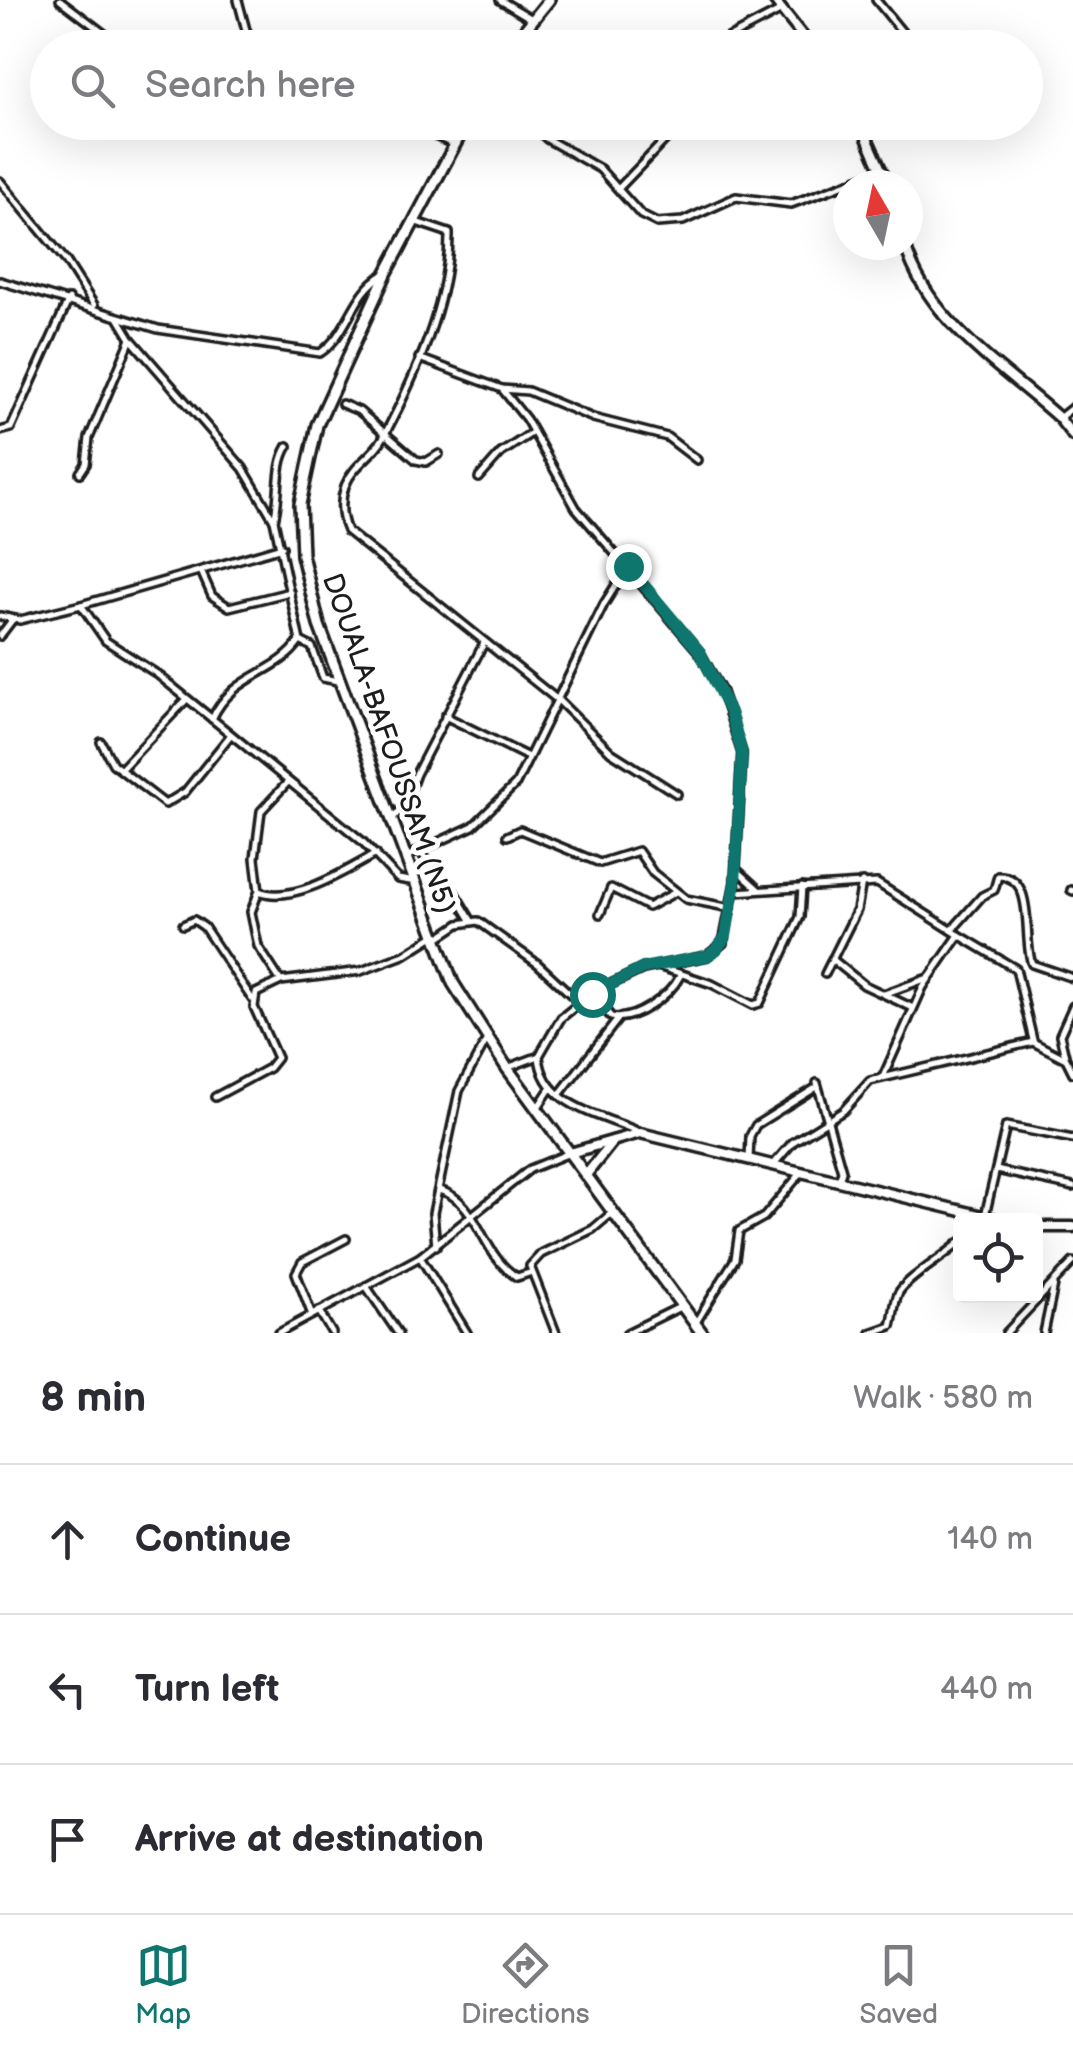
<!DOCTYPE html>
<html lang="en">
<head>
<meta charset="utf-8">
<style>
	body { margin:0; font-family:"Balsamiq Sans",sans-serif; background:#f7f7f7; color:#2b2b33 }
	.controls { position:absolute; right:30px; bottom:30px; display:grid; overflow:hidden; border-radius:10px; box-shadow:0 10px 40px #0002 }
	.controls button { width:90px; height:90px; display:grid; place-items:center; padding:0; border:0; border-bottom:2px solid #e1e1e2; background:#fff; color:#2b2b33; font:50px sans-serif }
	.compass { position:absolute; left:833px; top:170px; width:90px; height:90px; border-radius:50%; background:#fff; box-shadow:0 10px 40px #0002; rotate:351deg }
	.stop { position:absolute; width:30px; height:30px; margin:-22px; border:8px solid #0f766e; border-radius:50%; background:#fff }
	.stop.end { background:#0f766e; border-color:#fff; box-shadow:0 2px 10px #0008 }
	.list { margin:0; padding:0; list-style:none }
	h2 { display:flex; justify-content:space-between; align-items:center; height:130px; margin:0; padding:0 40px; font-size:42px }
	h2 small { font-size:32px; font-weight:400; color:#7c7c81 }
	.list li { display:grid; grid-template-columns:65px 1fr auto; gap:30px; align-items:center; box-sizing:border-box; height:150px; padding:0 40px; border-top:2px solid #e1e1e2 }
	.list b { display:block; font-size:38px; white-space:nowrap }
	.list em { font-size:32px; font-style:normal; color:#7c7c81 }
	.icon { flex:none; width:55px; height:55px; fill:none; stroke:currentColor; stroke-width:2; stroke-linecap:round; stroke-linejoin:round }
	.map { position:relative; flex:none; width:1073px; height:1333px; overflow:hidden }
	.search { position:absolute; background:#fff; box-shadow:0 10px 40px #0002; left:30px; right:30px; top:30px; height:110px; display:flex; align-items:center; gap:25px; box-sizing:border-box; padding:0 35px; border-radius:55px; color:#7c7c81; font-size:38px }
	.sheet { height:580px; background:#fff }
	nav { display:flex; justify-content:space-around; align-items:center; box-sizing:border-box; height:140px; border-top:2px solid #e1e1e2; background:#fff; font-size:28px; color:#7c7c81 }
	nav a { display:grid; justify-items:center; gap:5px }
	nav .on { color:#0f766e }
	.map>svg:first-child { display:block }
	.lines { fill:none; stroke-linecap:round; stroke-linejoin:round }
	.minor-casing { stroke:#1c1c1c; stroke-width:12 }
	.tertiary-casing { stroke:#1c1c1c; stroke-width:15 }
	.trunk-casing { stroke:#1c1c1c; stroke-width:16 }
	.minor { stroke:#fff; stroke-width:5 }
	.tertiary { stroke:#fff; stroke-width:8 }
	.trunk { stroke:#fff; stroke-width:9 }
	.route { stroke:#0f766e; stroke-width:12 }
	.labels { text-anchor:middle; stroke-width:10; stroke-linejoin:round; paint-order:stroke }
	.street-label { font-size:28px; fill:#1c1c1c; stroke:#fff }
</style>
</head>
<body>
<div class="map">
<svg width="1073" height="1333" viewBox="0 0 1073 1333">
	<rect width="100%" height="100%" fill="#fff"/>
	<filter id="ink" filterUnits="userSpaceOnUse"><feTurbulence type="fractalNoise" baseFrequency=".01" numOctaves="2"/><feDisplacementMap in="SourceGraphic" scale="20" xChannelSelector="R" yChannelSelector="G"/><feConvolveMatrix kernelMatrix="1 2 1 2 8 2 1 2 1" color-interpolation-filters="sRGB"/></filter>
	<g filter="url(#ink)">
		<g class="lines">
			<defs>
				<g id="minor">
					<path d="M 60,0 L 123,48"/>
					<path d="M 238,0 L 246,30 L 257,48"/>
					<path d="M 500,0 L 532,19"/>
					<path d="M 876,0 L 915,48"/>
					<path d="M 709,48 L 780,11"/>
					<path d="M 231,122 L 263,129 L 302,122"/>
					<path d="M 404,122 L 455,145"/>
					<path d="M 529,122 L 547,139 L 600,169 L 641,215 L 657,223 L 683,221 L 736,197 L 791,204 L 880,171"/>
					<path d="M 664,122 L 668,137"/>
					<path d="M 0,181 L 66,261 L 94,305"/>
					<path d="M 619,188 L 668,137 L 716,122"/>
					<path d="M 413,221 L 449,233 C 450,301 414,379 383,438 C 373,456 353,465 345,486 C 340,501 341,517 347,531 L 560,702 L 611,752 L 677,794"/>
					<path d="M 0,281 L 158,329 L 320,353 C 349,334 352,293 383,275"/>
					<path d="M 119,319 L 131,339 L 243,468 L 274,520 L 300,641 C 276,676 233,673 212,719"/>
					<path d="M 419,358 L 502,389 L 528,391 L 593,418 L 667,437 L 697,460"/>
					<path d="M 502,389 L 526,419 L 576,508 L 700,653 L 722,692 L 742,753 L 735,883 L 723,943 L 707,956 L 643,969 L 592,993 L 561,1018 L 539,1056 C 543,1106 599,1114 637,1131"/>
					<path d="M 342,404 L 359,411 L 416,460 L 426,462 L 439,454"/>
					<path d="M 1059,418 L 1073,407"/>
					<path d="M 0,431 L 11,428 L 69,299"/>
					<path d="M 80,473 L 86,464 L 89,438 L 131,339"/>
					<path d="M 479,478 L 501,453 L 533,432"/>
					<path d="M 274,520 C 281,496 275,466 288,446"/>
					<path d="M 201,571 L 212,596 L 229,607 L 290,592"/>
					<path d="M 81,605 L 282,547"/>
					<path d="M 0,616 L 20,620 L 81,605 L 106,641 L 157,674 L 362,841 L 398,879 L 416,882"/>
					<path d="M 0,636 L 13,619"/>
					<path d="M 300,641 L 312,647 L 323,678 L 338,681"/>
					<path d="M 445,716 L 528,757"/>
					<path d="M 101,742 L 113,764 L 165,804 L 185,792 L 229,737"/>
					<path d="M 121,769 L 186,700"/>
					<path d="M 391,821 L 405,804 L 416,774 L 484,643"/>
					<path d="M 507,836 L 520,830 L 600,863 L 638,851 L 653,873 L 686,899 L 731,908"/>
					<path d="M 419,851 L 453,890 L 471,920"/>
					<path d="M 406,857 L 473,826 L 516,784 L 604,604 L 628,566"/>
					<path d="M 737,870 L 758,889"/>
					<path d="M 1071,890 L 1073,891"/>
					<path d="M 259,891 C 292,905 347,870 376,854"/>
					<path d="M 734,892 L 877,883 L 959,935"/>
					<path d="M 600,914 L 611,888 L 648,907 L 674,893"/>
					<path d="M 183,925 L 194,920 L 204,927 L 252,999"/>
					<path d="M 952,930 L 982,896 L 994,890 L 998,876 C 1037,875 1022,939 1032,964 L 1073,978"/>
					<path d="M 438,938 L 459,924 L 478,921 L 538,964 L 579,1002"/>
					<path d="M 832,959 L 864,985 L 913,1008"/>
					<path d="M 658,966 L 712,984 L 753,1005 L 760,1003 L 800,917 L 802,887"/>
					<path d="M 825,974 L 857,910 L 862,882"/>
					<path d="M 280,980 L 258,946 L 251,912 L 259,891 L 255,858 L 261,811 L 287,783"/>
					<path d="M 592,993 L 611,1017 C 634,1022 670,996 680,976"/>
					<path d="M 884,994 L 928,978"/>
					<path d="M 1065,1056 L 1060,1035 L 1073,1006"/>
					<path d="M 507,1068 L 539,1056"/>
					<path d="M 883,1077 L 923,987 L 959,935 L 1016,969 L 1033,1040"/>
					<path d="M 817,1083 L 842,1171 L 839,1180"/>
					<path d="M 559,1095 L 618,1019"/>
					<path d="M 215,1097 L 269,1068 L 277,1058 L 254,1007 L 256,993 L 281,981 L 361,971 L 404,955 L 434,936"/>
					<path d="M 538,1107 L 550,1089"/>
					<path d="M 749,1160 L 750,1136 L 756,1125 L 817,1087"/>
					<path d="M 773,1165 L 793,1142 L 843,1111 L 870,1081 L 1033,1042 L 1066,1059 L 1073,1073"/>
					<path d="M 996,1170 L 1073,1187"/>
					<path d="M 439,1190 C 480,1201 480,1255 517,1277 L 529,1273"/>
					<path d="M 984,1220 L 1006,1126 L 1073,1139"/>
					<path d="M 436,1246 L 433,1213 L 459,1091 L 487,1039"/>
					<path d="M 420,1257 L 467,1333"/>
					<path d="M 366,1286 L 398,1333"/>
					<path d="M 319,1311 L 332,1333"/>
					<path d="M 312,1315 L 296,1273 L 302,1262 L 346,1239"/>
					<path d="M 695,1324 L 735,1259 L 739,1231 L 764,1217 L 801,1173"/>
					<path d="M 279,1333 L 420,1257 L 530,1169 L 567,1154"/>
					<path d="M 556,1333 L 530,1266 L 541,1254 L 593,1229 L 613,1212"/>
					<path d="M 627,1333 L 682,1306"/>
					<path d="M 871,1333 L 891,1326 C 894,1316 894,1304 898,1294 C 905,1279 946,1256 960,1242"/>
					<path d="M 1006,1333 L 1073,1262"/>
					<path d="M 1044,1333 L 1054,1285"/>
				</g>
				<g id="tertiary">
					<path d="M 774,0 L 812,48"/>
					<path d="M 860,122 L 888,185"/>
					<path d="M 905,245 C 928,322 1001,366 1059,418 L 1073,436"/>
					<path d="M 570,1153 L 640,1133 L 999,1220"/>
					<path d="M 586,1175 L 613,1141"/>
					<path d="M 1036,1227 L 1073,1227"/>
				</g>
				<g id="trunk">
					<path d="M 510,48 L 549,0"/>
					<path d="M 467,122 L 386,274 L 317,425 L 300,504 L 302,555 L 319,625 L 453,983 L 507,1068 L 702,1333"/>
				</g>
			</defs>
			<!-- minor casing -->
			<use href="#minor" class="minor-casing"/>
			<!-- tertiary casing -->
			<use href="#tertiary" class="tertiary-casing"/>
			<!-- trunk casing -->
			<use href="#trunk" class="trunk-casing"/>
			<!-- minor -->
			<use href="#minor" class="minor"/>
			<!-- tertiary -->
			<use href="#tertiary" class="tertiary"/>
			<!-- trunk -->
			<use href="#trunk" class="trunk"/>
		</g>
	</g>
	<g class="lines" filter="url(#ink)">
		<!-- route -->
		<path class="route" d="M 592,994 L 643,968 L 707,956 L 716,950 L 726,936 L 735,882 L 742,753 L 730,712 L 700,652 L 628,566"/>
	</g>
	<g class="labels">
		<!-- street labels -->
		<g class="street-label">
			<text transform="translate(390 743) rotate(71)" y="10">DOUALA-BAFOUSSAM (N5)</text>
		</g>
	</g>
</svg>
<div class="controls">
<button><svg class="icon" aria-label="locate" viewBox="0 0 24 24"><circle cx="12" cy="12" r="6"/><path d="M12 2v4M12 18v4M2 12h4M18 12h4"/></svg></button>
</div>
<svg class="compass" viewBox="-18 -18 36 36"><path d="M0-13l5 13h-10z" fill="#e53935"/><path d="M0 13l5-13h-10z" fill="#7c7c81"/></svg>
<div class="stop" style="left:592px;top:994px"></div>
<div class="stop end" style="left:628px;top:566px"></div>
<div class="search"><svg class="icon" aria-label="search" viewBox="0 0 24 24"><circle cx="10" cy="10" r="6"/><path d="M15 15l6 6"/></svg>Search here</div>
</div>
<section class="sheet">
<h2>8 min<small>Walk · 580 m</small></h2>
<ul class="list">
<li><svg class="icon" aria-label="ahead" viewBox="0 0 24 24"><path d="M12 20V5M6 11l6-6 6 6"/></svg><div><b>Continue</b></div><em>140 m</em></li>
<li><svg class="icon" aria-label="left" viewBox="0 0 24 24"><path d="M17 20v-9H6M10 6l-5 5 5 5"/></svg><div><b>Turn left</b></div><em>440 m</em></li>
<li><svg class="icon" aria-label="arrive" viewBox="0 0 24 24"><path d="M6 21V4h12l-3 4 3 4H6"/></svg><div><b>Arrive at destination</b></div></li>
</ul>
</section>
<nav>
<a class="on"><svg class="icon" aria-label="map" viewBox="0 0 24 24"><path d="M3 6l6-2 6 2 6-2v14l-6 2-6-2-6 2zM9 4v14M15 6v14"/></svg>Map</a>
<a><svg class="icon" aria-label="directions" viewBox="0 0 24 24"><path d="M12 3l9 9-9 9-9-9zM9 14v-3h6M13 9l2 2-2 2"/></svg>Directions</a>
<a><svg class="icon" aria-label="saved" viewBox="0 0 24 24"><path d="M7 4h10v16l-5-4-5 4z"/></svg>Saved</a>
</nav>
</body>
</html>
